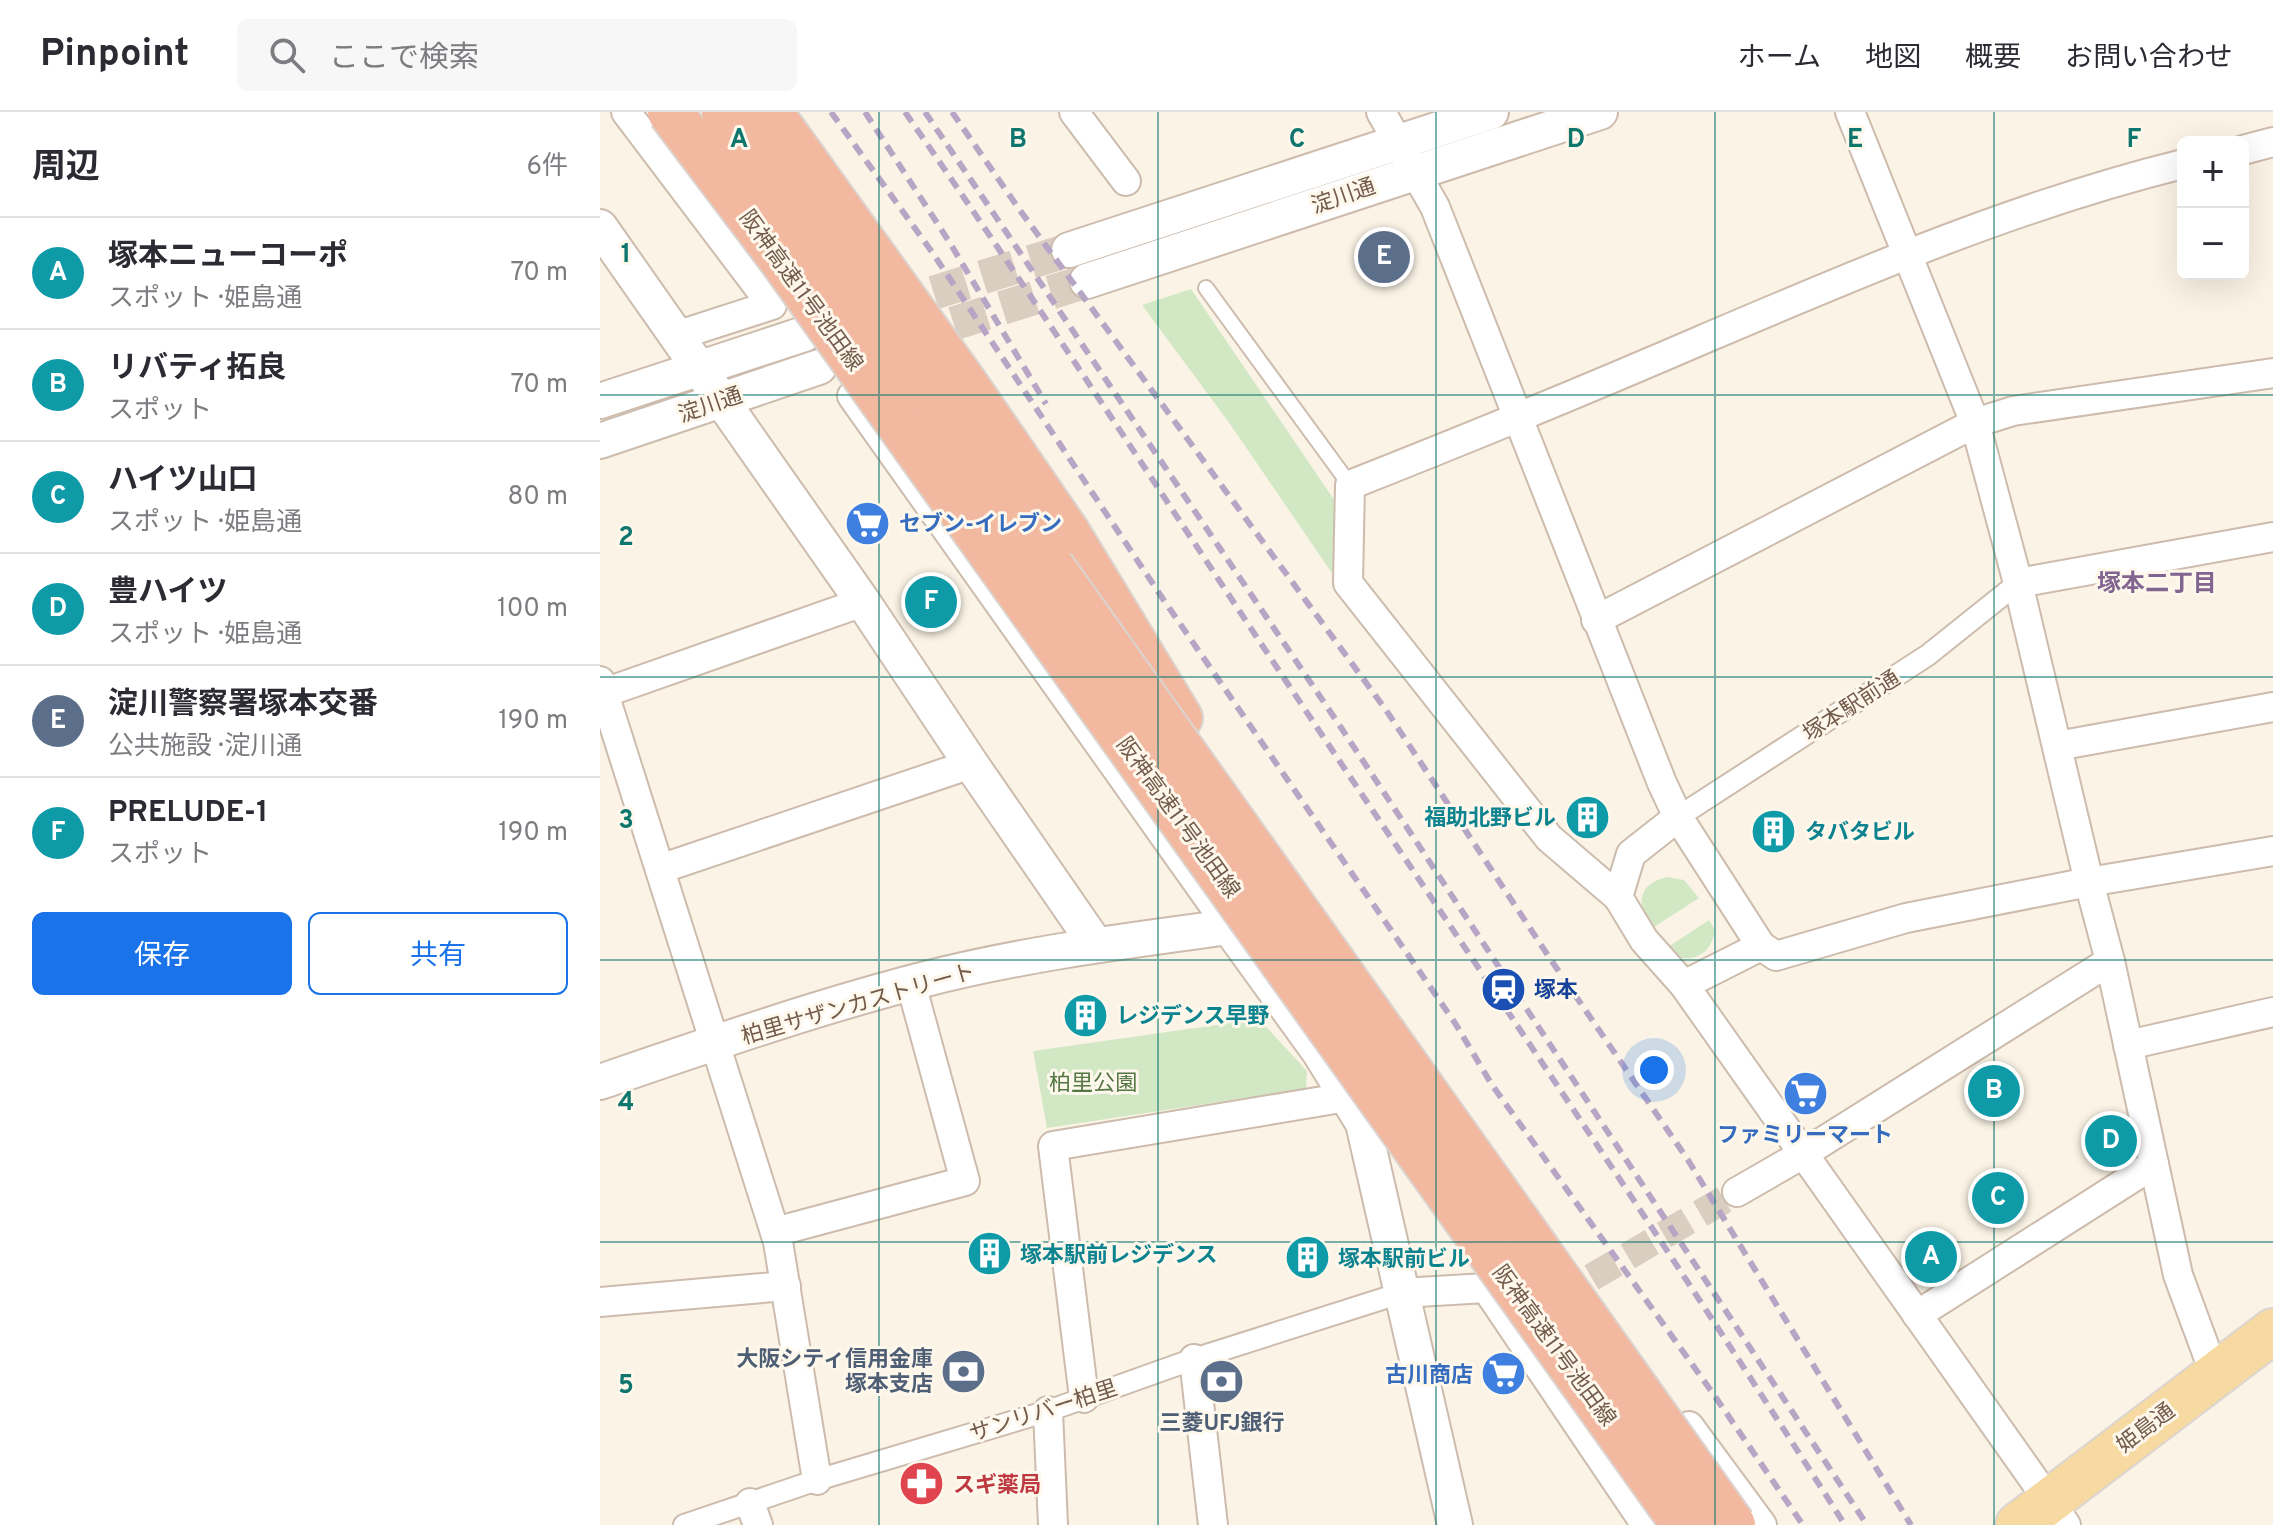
<!DOCTYPE html>
<html lang="ja">
<head>
<meta charset="utf-8">
<style>
	body { margin:0; font-family:Overpass,"Noto Sans JP",sans-serif; background:#f7f7f7; color:#2b2b33 }
	.controls { position:absolute; right:24px; top:24px; display:grid; overflow:hidden; border-radius:12px; box-shadow:0 8px 32px #0002 }
	.controls button { width:72px; height:72px; display:grid; place-items:center; padding:0; border:0; border-bottom:2px solid #e1e1e2; background:#fff; color:#2b2b33; font:40px sans-serif }
	.you { position:absolute; left:1054px; top:958px; width:28px; height:28px; margin:-20px; border:6px solid #fff; border-radius:50%; background:#1a73e8; box-shadow:0 0 0 12px #1a73e833 }
	.badge { display:grid; place-items:center; width:52px; height:52px; border-radius:50%; background:#1a73e8; color:#fff; font-size:26px; font-weight:700 }
	.pin { position:absolute; translate:-50% -50%; border:4px solid #fff; box-shadow:0 2px 8px #0006 }
	.list { margin:0; padding:0; list-style:none }
	h2 { display:flex; justify-content:space-between; align-items:center; height:104px; margin:0; padding:0 32px; font-size:34px }
	h2 small { font-size:26px; font-weight:400; color:#7c7c81 }
	.list li { display:grid; grid-template-columns:52px 1fr auto; gap:24px; align-items:center; box-sizing:border-box; height:112px; padding:0 32px; border-top:2px solid #e1e1e2 }
	.list b { display:block; font-size:30px; white-space:nowrap }
	.list p { margin:0; font-size:26px; white-space:nowrap; color:#7c7c81 }
	.list em { font-size:26px; font-style:normal; color:#7c7c81 }
	.actions { display:flex; gap:16px; padding:24px 32px }
	.actions a { flex:1; padding:18px 0; border:2px solid #1a73e8; border-radius:12px; text-align:center; font-size:28px; color:#1a73e8 }
	.actions .main { background:#1a73e8; color:#fff }
	.icon { flex:none; width:44px; height:44px; fill:none; stroke:currentColor; stroke-width:2; stroke-linecap:round; stroke-linejoin:round }
	.map { position:relative; flex:none; width:1673px; height:1413px; overflow:hidden }
	header { display:flex; align-items:center; gap:48px; box-sizing:border-box; height:112px; padding:0 40px; background:#fff; border-bottom:2px solid #e1e1e2 }
	header strong { font-size:38px }
	nav { display:flex; gap:44px; margin-inline-start:auto; font-size:28px }
	.search { width:560px; height:72px; background:#f7f7f7; display:flex; align-items:center; gap:20px; box-sizing:border-box; padding:0 28px; border-radius:12px; color:#7c7c81; font-size:30px }
	main { display:flex }
	aside { flex:1; background:#fff }
	.map>svg:first-child { display:block }
	.green { fill:#d2e8c5 }
	.lines { fill:none; stroke-linecap:round; stroke-linejoin:round }
	.minor-tunnel { stroke:#d9cec0; stroke-width:28; stroke-dasharray:28 14; stroke-linecap:butt }
	.tertiary-tunnel { stroke:#d9cec0; stroke-width:34; stroke-dasharray:34 17; stroke-linecap:butt }
	.service-casing { stroke:#cdbcad; stroke-width:18 }
	.pedestrian-casing { stroke:#cdbcad; stroke-width:24 }
	.minor-casing { stroke:#cdbcad; stroke-width:32 }
	.tertiary-casing { stroke:#cdbcad; stroke-width:38 }
	.primary-casing { stroke:#dbd4d0; stroke-width:48 }
	.motorway-casing { stroke:#dbd4d0; stroke-width:48 }
	.service { stroke:#fff; stroke-width:14 }
	.pedestrian { stroke:#fff; stroke-width:20 }
	.minor { stroke:#fff; stroke-width:28 }
	.tertiary { stroke:#fff; stroke-width:34 }
	.primary { stroke:#f6daa2; stroke-width:44 }
	.motorway { stroke:#f2b8a0; stroke-width:44 }
	.rail { stroke:#b7a5c5; stroke-width:6; stroke-dasharray:12 8; stroke-linecap:butt }
	.motorway-bridge-casing { stroke:#dbd4d0; stroke-width:48; stroke-linecap:butt }
	.motorway-bridge { stroke:#f2b8a0; stroke-width:44 }
	.grid { fill:none; stroke:#0f766e; stroke-width:2; stroke-opacity:0.55 }
	.labels { text-anchor:middle; stroke-width:6; stroke-linejoin:round; paint-order:stroke }
	.street-label { font-size:22px; fill:#735b4c; stroke:#fef8ec }
	.shop-label { font-size:22px; font-weight:bold; fill:#366cbe; stroke:#fef8ec; text-anchor:start }
	.culture-label { font-size:22px; font-weight:bold; fill:#0d838f; stroke:#fef8ec; text-anchor:start }
	.transit-label { font-size:22px; font-weight:bold; fill:#164399; stroke:#fef8ec; text-anchor:start }
	.park-label { font-size:22px; fill:#537844; stroke:#fef8ec }
	.service-label { font-size:22px; font-weight:bold; fill:#4e5e75; stroke:#fef8ec; text-anchor:end }
	.health-label { font-size:22px; font-weight:bold; fill:#be3a42; stroke:#fef8ec; text-anchor:start }
	.neighbourhood-label { font-size:24px; font-weight:bold; fill:#826490; stroke:#fef8ec }
	.grid-label { font-size:26px; text-anchor:middle; font-weight:bold; fill:#0f766e; stroke:#fef8ec; stroke-width:6; stroke-linejoin:round; paint-order:stroke }
</style>
</head>
<body>
<header>
<strong>Pinpoint</strong>
<div class="search"><svg class="icon" aria-label="search" viewBox="0 0 24 24"><circle cx="10" cy="10" r="6"/><path d="M15 15l6 6"/></svg>ここで検索</div>
<nav><a>ホーム</a><a>地図</a><a>概要</a><a>お問い合わせ</a></nav>
</header>
<main>
<aside>
<h2>周辺<small>6件</small></h2>
<ul class="list">
<li><span class="badge" style="background:#0f9aa8">A</span><div><b>塚本ニューコーポ</b><p>スポット · 姫島通</p></div><em>70 m</em></li>
<li><span class="badge" style="background:#0f9aa8">B</span><div><b>リバティ拓良</b><p>スポット</p></div><em>70 m</em></li>
<li><span class="badge" style="background:#0f9aa8">C</span><div><b>ハイツ山口</b><p>スポット · 姫島通</p></div><em>80 m</em></li>
<li><span class="badge" style="background:#0f9aa8">D</span><div><b>豊ハイツ</b><p>スポット · 姫島通</p></div><em>100 m</em></li>
<li><span class="badge" style="background:#5c6f8a">E</span><div><b>淀川警察署塚本交番</b><p>公共施設 · 淀川通</p></div><em>190 m</em></li>
<li><span class="badge" style="background:#0f9aa8">F</span><div><b>PRELUDE-1</b><p>スポット</p></div><em>190 m</em></li>
</ul>
<div class="actions"><a class="main">保存</a><a>共有</a></div>
</aside>
<div class="map">
<svg width="1673" height="1413" viewBox="0 0 1673 1413">
	<rect width="100%" height="100%" fill="#fbf4e6"/>
	<!-- green -->
	<g class="green">
		<path d="M 591,177 L 739,395 L 738,470 L 630,312 L 542,193 Z"/>
		<path d="M 1067,765 L 1084,768 L 1099,786 L 1054,815 C 1035,793 1037,772 1067,765 Z"/>
		<path d="M 1109,808 L 1115,818 C 1111,842 1094,852 1071,843 L 1068,835 Z"/>
		<path d="M 659,907 L 707,959 L 706,977 L 447,1016 L 433,939 Z"/>
	</g>
	<g class="lines">
		<!-- minor-tunnel -->
		<path class="minor-tunnel" d="M 951,1173 L 982,1171 L 1137,1080"/>
		<!-- tertiary-tunnel -->
		<g class="tertiary-tunnel">
			<path d="M 285,196 L 469,138"/>
			<path d="M 305,227 L 487,169"/>
		</g>
		<defs>
			<path id="service" d="M 606,176 L 750,373"/>
			<g id="pedestrian">
				<path d="M 1078,705 L 1328,543 L 1418,471"/>
				<path d="M 84,1413 L 217,1368 L 448,1299 L 594,1247 L 801,1181"/>
			</g>
			<g id="minor">
				<path d="M 26,0 L 172,193 L 76,224"/>
				<path d="M 474,0 L 526,69"/>
				<path d="M 781,0 L 835,95 L 1062,671 L 1078,705 L 1161,834 L 1176,844 L 1306,806 L 1489,770 L 1673,739"/>
				<path d="M 1250,0 L 1375,311 L 1418,471 L 1489,770 L 1510,849 L 1578,1163 L 1615,1263"/>
				<path d="M 1643,38 L 1673,30"/>
				<path d="M 252,284 L 629,815"/>
				<path d="M 1418,471 L 1673,425"/>
				<path d="M 996,508 L 1375,311 L 1413,299 L 1673,261"/>
				<path d="M 0,569 L 178,1130 L 217,1368"/>
				<path d="M 4,581 L 263,490"/>
				<path d="M 1457,634 L 1673,595"/>
				<path d="M 1078,705 L 1031,742 L 1018,785 L 1044,828 L 1084,873 L 1466,1413"/>
				<path d="M 60,757 L 371,652"/>
				<path d="M 1018,785 L 949,726 L 748,471 L 750,373 C 869,326 986,278 1104,227 C 1261,160 1417,93 1583,52"/>
				<path d="M 1084,873 L 1161,834"/>
				<path d="M 1528,933 L 1673,900"/>
				<path d="M 1137,1080 L 1203,1042 L 1510,849"/>
				<path d="M 175,1120 L 365,1069 L 311,872"/>
				<path d="M 801,1181 L 886,1176 L 1046,1413"/>
				<path d="M 0,1190 L 186,1174"/>
				<path d="M 1317,1203 L 1554,1052"/>
				<path d="M 594,1247 L 613,1413"/>
				<path d="M 484,1286 L 453,1034 L 747,985"/>
				<path d="M 448,1299 L 453,1413"/>
				<path d="M 1089,1314 L 1162,1413"/>
				<path d="M 150,1391 L 158,1413"/>
			</g>
			<g id="tertiary">
				<path d="M 0,115 L 263,490 L 371,652 L 496,833"/>
				<path d="M 469,138 L 891,0"/>
				<path d="M 487,169 L 1000,0"/>
				<path d="M 0,289 L 204,222"/>
				<path d="M 0,329 L 219,255"/>
				<path d="M 0,970 C 105,934 211,897 318,869 C 420,842 526,829 629,815 L 720,941 L 763,1011 L 855,1413"/>
			</g>
			<path id="primary" d="M 1418,1413 L 1673,1219"/>
			<path id="motorway" d="M 467,420 L 580,606"/>
		</defs>
		<!-- service casing -->
		<use href="#service" class="service-casing"/>
		<!-- pedestrian casing -->
		<use href="#pedestrian" class="pedestrian-casing"/>
		<!-- minor casing -->
		<use href="#minor" class="minor-casing"/>
		<!-- tertiary casing -->
		<use href="#tertiary" class="tertiary-casing"/>
		<!-- primary casing -->
		<use href="#primary" class="primary-casing"/>
		<!-- motorway casing -->
		<use href="#motorway" class="motorway-casing"/>
		<!-- service -->
		<use href="#service" class="service"/>
		<!-- pedestrian -->
		<use href="#pedestrian" class="pedestrian"/>
		<!-- minor -->
		<use href="#minor" class="minor"/>
		<!-- tertiary -->
		<use href="#tertiary" class="tertiary"/>
		<!-- primary -->
		<use href="#primary" class="primary"/>
		<!-- motorway -->
		<use href="#motorway" class="motorway"/>
		<!-- rail -->
		<g class="rail">
			<path d="M 231,0 L 332,140 L 563,487 L 855,911 L 892,973 L 1112,1280 L 1203,1413"/>
			<path d="M 265,0 L 350,131 L 446,292"/>
			<path d="M 305,0 C 446,203 580,411 718,617 C 895,881 1074,1144 1245,1413"/>
			<path d="M 325,0 L 740,614 L 1267,1413"/>
			<path d="M 352,0 L 419,97 L 786,598 L 951,848 L 1088,1048 L 1311,1413"/>
		</g>
		<defs>
			<g id="motorway-bridge">
				<path d="M 70,0 L 181,147 L 1084,1413"/>
				<path d="M 124,0 L 218,126 L 1133,1413"/>
				<path d="M 170,0 L 364,270 L 467,420"/>
			</g>
		</defs>
		<!-- motorway-bridge casing -->
		<use href="#motorway-bridge" class="motorway-bridge-casing"/>
		<!-- motorway-bridge -->
		<use href="#motorway-bridge" class="motorway-bridge"/>
	</g>
	<!-- grid -->
	<path class="grid" d="M 279,0 L 279,1413M 558,0 L 558,1413M 836,0 L 836,1413M 1115,0 L 1115,1413M 1394,0 L 1394,1413M 0,283 L 1673,283M 0,565 L 1673,565M 0,848 L 1673,848M 0,1130 L 1673,1130"/>
	<!-- icons -->
	<defs>
		<symbol id="supermarket-disc" viewBox="-11 -11 22 22"><circle r="9.5" fill="#3f7fe0" stroke="#fef8ec"/><path d="M-6-5.5h2.5l.6 2H6L4.5 2H-2.5L-4.4-4H-6ZM-1.5 3.2a1.3 1.3 0 1 0 .1 0ZM3 3.2a1.3 1.3 0 1 0 .1 0Z" fill="#fff"/></symbol>
		<symbol id="building-disc" viewBox="-11 -11 22 22"><circle r="9.5" fill="#0f9aa8" stroke="#fef8ec"/><path d="M-4-6H4V6H1V3H-1V6H-4ZM-2.5-4.3h1.7v1.8h-1.7ZM.8-4.3h1.7v1.8H.8ZM-2.5-1h1.7V.8h-1.7ZM.8-1h1.7V.8H.8Z" fill="#fff"/></symbol>
		<symbol id="station-disc" viewBox="-11 -11 22 22"><circle r="9.5" fill="#1a4fb4" stroke="#fef8ec"/><path d="M-3-6H3Q5-6 5-4V2Q5 4 3 4L4.5 6H3L1.5 4h-3L-3 6H-4.5L-3 4Q-5 4-5 2V-4Q-5-6-3-6ZM-3.5-4v3h7v-3ZM-3.5 1v1.5H-2V1ZM2 1v1.5H3.5V1Z" fill="#fff"/></symbol>
		<symbol id="bank-disc" viewBox="-11 -11 22 22"><circle r="9.5" fill="#5c6f8a" stroke="#fef8ec"/><path d="M-6-4H6V4H-6ZM0-2.3a2.3 2.3 0 1 0 0 4.6a2.3 2.3 0 1 0 0-4.6Z" fill="#fff"/></symbol>
		<symbol id="pharmacy-disc" viewBox="-11 -11 22 22"><circle r="9.5" fill="#e0444e" stroke="#fef8ec"/><path d="M-2-6h4v4h4v4h-4v4h-4v-4h-4v-4h4Z" fill="#fff"/></symbol>
	</defs>
	<g fill-rule="evenodd">
		<use href="#supermarket-disc" x="242" y="386" width="51" height="51"/>
		<use href="#building-disc" x="962" y="680" width="51" height="51"/>
		<use href="#building-disc" x="1148" y="694" width="51" height="51"/>
		<use href="#station-disc" x="878" y="852" width="51" height="51"/>
		<use href="#building-disc" x="460" y="878" width="51" height="51"/>
		<use href="#supermarket-disc" x="1180" y="956" width="51" height="51"/>
		<use href="#building-disc" x="364" y="1116" width="51" height="51"/>
		<use href="#building-disc" x="682" y="1120" width="51" height="51"/>
		<use href="#bank-disc" x="338" y="1234" width="51" height="51"/>
		<use href="#supermarket-disc" x="878" y="1236" width="51" height="51"/>
		<use href="#bank-disc" x="596" y="1244" width="51" height="51"/>
		<use href="#pharmacy-disc" x="296" y="1346" width="51" height="51"/>
	</g>
	<g class="labels">
		<!-- street labels -->
		<g class="street-label">
			<text transform="translate(743 83) rotate(-19)" y="8">淀川通</text>
			<text transform="translate(202 178) rotate(54)" y="8">阪神高速11号池田線</text>
			<text transform="translate(110 292) rotate(-19)" y="8">淀川通</text>
			<text transform="translate(1251 593) rotate(-33)" y="8">塚本駅前通</text>
			<text transform="translate(579 705) rotate(54)" y="8">阪神高速11号池田線</text>
			<text transform="translate(258 891) rotate(-16)" y="8">柏里サザンカストリート</text>
			<text transform="translate(955 1233) rotate(54)" y="8">阪神高速11号池田線</text>
			<text transform="translate(443 1298) rotate(-18)" y="8">サンリバー柏里</text>
			<text transform="translate(1545 1315) rotate(-37)" y="8">姫島通</text>
		</g>
		<!-- shop labels -->
		<g class="shop-label">
			<text x="299" y="419">セブン-イレブン</text>
			<text x="1205" y="1030" text-anchor="middle">ファミリーマート</text>
			<text x="873" y="1270" text-anchor="end">古川商店</text>
		</g>
		<!-- culture labels -->
		<g class="culture-label">
			<text x="956" y="713" text-anchor="end">福助北野ビル</text>
			<text x="1205" y="727">タバタビル</text>
			<text x="516" y="911">レジデンス早野</text>
			<text x="420" y="1150">塚本駅前レジデンス</text>
			<text x="738" y="1154">塚本駅前ビル</text>
		</g>
		<!-- transit labels -->
		<g class="transit-label">
			<text x="934" y="885">塚本</text>
		</g>
		<!-- park labels -->
		<g class="park-label">
			<text x="493" y="978">柏里公園</text>
		</g>
		<!-- service labels -->
		<g class="service-label">
			<text x="333" y="1254">大阪シティ信用金庫<tspan x="333" dy="25">塚本支店</tspan></text>
			<text x="622" y="1318" text-anchor="middle">三菱UFJ銀行</text>
		</g>
		<!-- health labels -->
		<g class="health-label">
			<text x="353" y="1380">スギ薬局</text>
		</g>
		<!-- neighbourhood labels -->
		<g class="neighbourhood-label">
			<text x="1557" y="479">塚本二丁目</text>
		</g>
	</g>
	<g class="grid-label">
		<text x="139" y="35">A</text>
		<text x="418" y="35">B</text>
		<text x="697" y="35">C</text>
		<text x="976" y="35">D</text>
		<text x="1255" y="35">E</text>
		<text x="1534" y="35">F</text>
		<text x="26" y="150">1</text>
		<text x="26" y="433">2</text>
		<text x="26" y="716">3</text>
		<text x="26" y="998">4</text>
		<text x="26" y="1281">5</text>
	</g>
</svg>
<div class="controls">
<button>+</button>
<button>−</button>
</div>
<div class="you"></div>
<div class="pin badge" style="left:1331px;top:1145px;background:#0f9aa8">A</div>
<div class="pin badge" style="left:1394px;top:979px;background:#0f9aa8">B</div>
<div class="pin badge" style="left:1398px;top:1086px;background:#0f9aa8">C</div>
<div class="pin badge" style="left:1511px;top:1029px;background:#0f9aa8">D</div>
<div class="pin badge" style="left:784px;top:145px;background:#5c6f8a">E</div>
<div class="pin badge" style="left:331px;top:490px;background:#0f9aa8">F</div>
</div>
</main>
</body>
</html>
